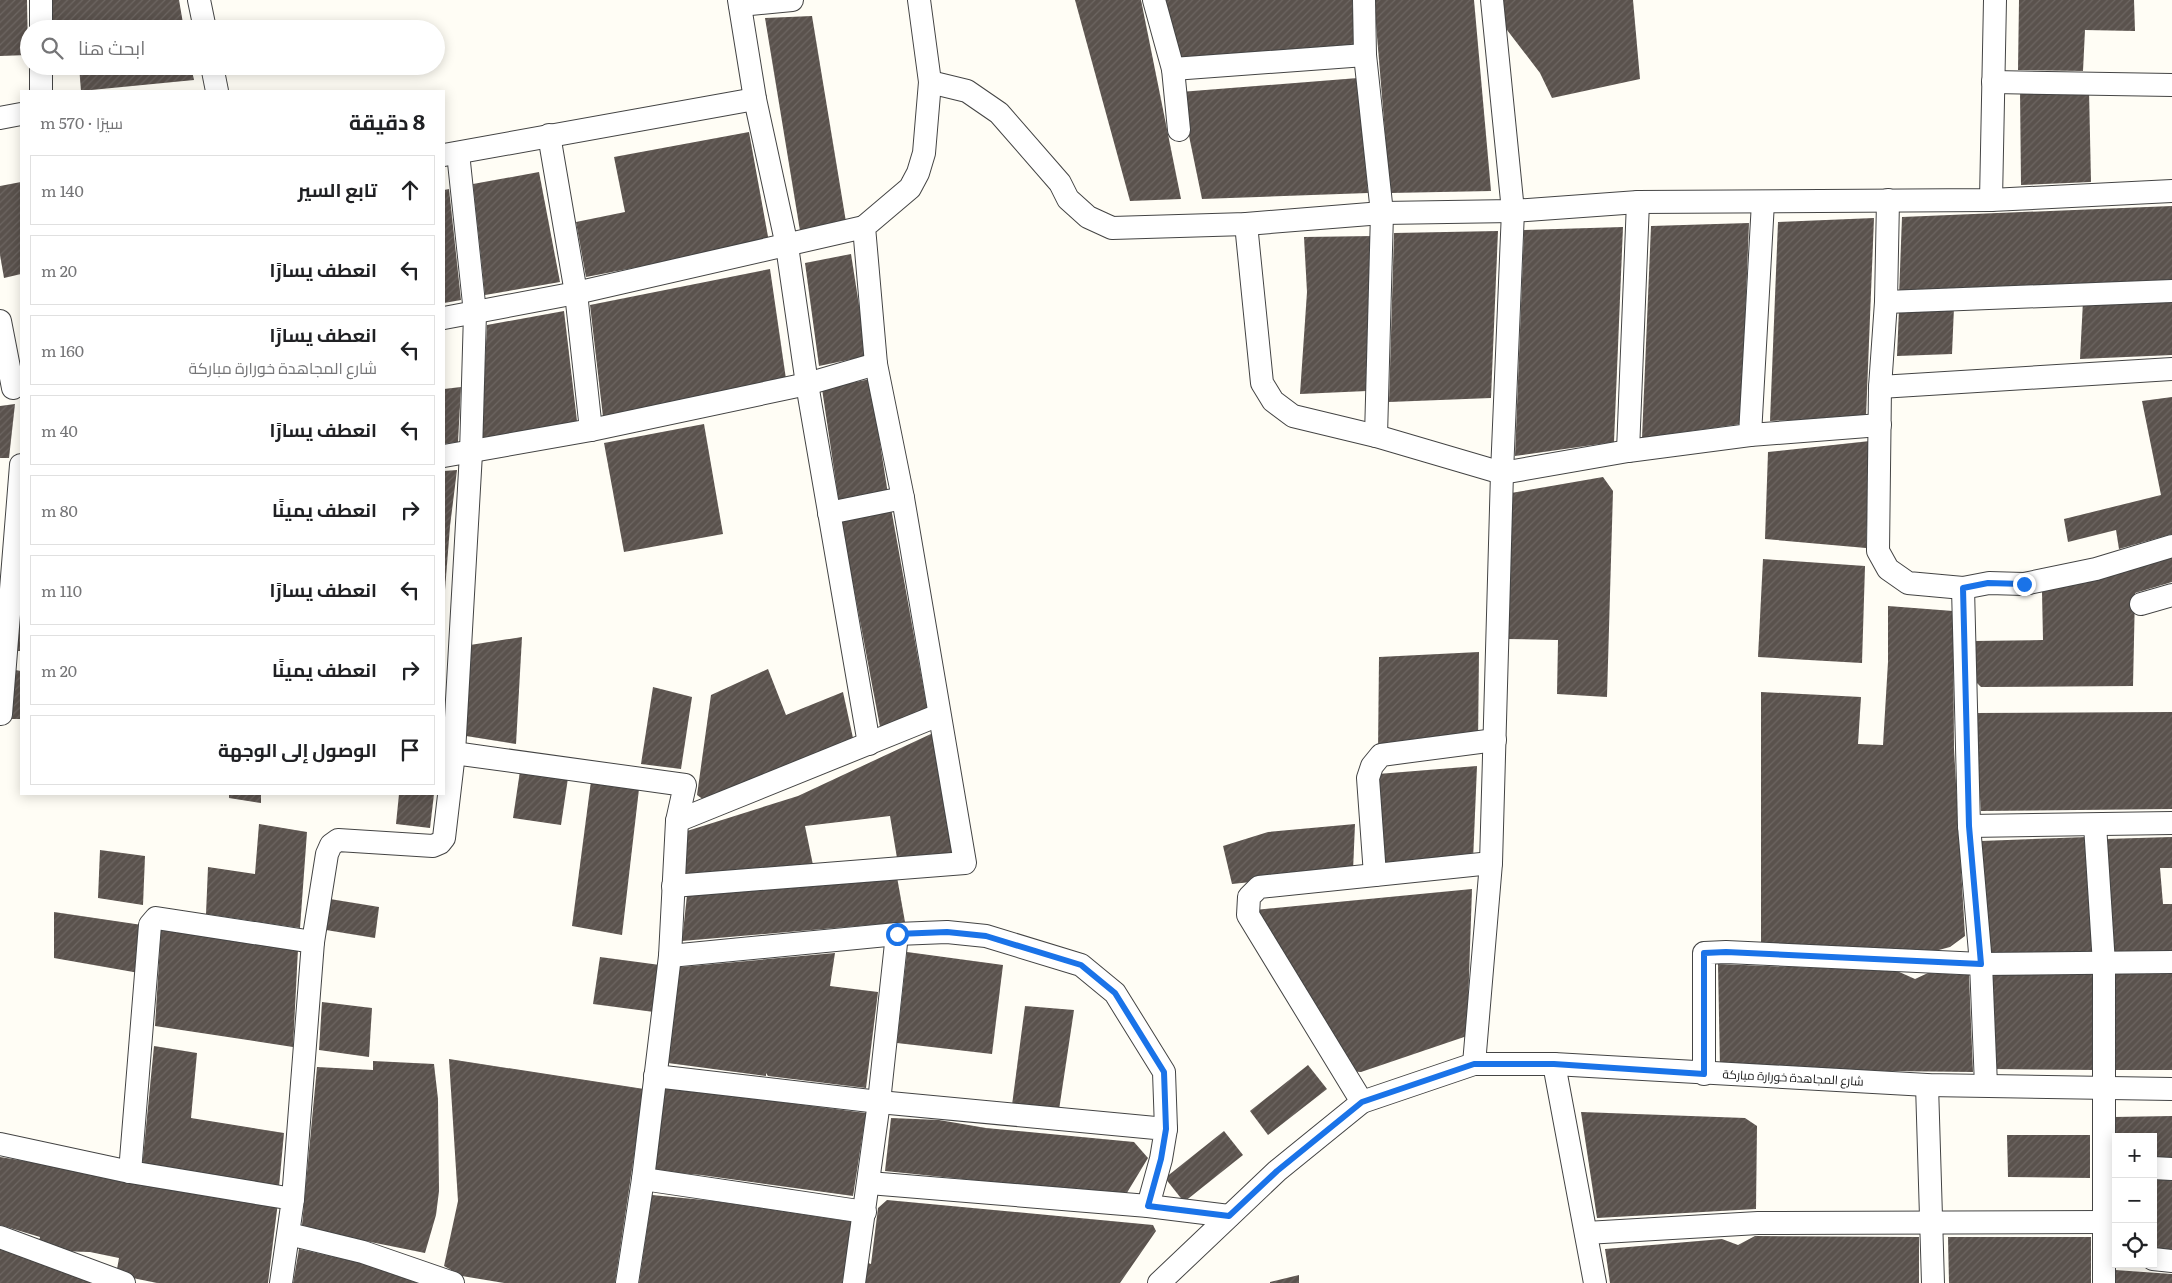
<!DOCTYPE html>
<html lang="ar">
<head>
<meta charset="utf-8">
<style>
	body { margin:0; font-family:Literata,Cairo,serif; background:#f2f2f2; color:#202124; direction:rtl }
	.controls { position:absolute; right:15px; bottom:15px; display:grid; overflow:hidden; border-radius:0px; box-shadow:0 2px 12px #0003 }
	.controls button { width:45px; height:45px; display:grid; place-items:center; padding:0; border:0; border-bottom:1px solid #e0e0e0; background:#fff; color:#202124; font:25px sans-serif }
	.stop { position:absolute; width:15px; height:15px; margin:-11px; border:4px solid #1a73e8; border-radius:50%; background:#fff }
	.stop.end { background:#1a73e8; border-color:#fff; box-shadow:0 1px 5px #0008 }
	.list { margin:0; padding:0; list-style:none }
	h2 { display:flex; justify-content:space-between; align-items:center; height:65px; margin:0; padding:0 20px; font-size:21px }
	h2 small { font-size:16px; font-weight:400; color:#757577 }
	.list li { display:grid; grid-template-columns:32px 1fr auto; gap:15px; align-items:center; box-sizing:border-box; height:70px; margin:0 10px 10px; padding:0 10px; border:1px solid #e0e0e0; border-radius:0px }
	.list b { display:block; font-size:19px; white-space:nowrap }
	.list p { margin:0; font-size:16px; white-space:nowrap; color:#757577 }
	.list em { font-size:16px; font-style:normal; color:#757577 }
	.icon { flex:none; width:28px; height:28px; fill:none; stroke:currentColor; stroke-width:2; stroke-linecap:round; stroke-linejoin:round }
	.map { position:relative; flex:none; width:2172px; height:1283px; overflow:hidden; direction:ltr }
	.search { position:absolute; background:#fff; box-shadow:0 2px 12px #0003; left:20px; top:20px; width:425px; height:55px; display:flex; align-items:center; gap:12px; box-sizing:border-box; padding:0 18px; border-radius:28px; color:#757577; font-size:19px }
	.panel { position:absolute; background:#fff; box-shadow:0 2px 12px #0003; left:20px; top:90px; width:425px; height:705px; border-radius:0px; direction:rtl }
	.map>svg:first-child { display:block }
	.building { fill:url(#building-hatch) }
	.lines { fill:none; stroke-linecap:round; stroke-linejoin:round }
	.minor-casing { stroke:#444; stroke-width:24 }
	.minor { stroke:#fff; stroke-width:22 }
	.route { stroke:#1a73e8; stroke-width:6 }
	.labels { text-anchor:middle; stroke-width:5; stroke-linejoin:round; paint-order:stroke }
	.street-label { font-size:12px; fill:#111; stroke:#fff }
</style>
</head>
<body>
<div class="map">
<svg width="2172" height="1283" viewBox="0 0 2172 1283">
	<defs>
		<pattern id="building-hatch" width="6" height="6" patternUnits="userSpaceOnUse" patternTransform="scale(1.25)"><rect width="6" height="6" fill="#5a524d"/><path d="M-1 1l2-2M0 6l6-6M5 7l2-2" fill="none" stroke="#6d6662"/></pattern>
	</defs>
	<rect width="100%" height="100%" fill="#fffdf5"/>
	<!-- building -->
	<g class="building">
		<path d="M 0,0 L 27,0 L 28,55 L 0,56 Z"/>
		<path d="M 50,0 L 179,0 L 184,29 L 75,29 L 75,23 L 50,24 Z"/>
		<path d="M 1075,0 L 1141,0 L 1181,199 L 1130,201 Z"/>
		<path d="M 1162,0 L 1352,0 L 1357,56 L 1176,71 Z"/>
		<path d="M 1374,0 L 1474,0 L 1491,191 L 1390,193 Z"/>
		<path d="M 1502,0 L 1633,0 L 1640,79 L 1552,98 L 1540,73 L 1504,26 Z"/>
		<path d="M 2019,0 L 2134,0 L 2135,31 L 2085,30 L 2083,71 L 2018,70 Z"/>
		<path d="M 812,16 L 847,228 L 801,237 L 765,18 Z"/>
		<path d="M 79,66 L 191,66 L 194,80 L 81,91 Z"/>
		<path d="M 1358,78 L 1368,193 L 1202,199 L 1180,92 Z"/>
		<path d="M 2020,90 L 2089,90 L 2091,182 L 2021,185 Z"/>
		<path d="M 749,132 L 769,242 L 586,277 L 576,222 L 625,212 L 614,157 Z"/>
		<path d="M 539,172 L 560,282 L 485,295 L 473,184 Z"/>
		<path d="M 21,182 L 21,274 L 4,278 L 0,255 L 0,186 Z"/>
		<path d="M 449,189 L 461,300 L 444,303 L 444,190 Z"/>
		<path d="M 2172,206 L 2172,284 L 1899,296 L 1902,217 Z"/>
		<path d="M 1874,218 L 1866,417 L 1770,421 L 1778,222 Z"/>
		<path d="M 1749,223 L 1741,424 L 1642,438 L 1651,226 Z"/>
		<path d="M 1623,227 L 1614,442 L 1515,456 L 1524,230 Z"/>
		<path d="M 1498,231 L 1491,398 L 1389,402 L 1394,233 Z"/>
		<path d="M 1374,236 L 1367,391 L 1300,394 L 1307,292 L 1304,237 Z"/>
		<path d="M 851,254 L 867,356 L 819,366 L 805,263 Z"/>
		<path d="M 770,269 L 786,379 L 603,417 L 590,305 Z"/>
		<path d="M 2172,298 L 2172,355 L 2080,359 L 2083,301 Z"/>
		<path d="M 1954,307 L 1952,354 L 1897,356 L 1899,309 Z"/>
		<path d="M 564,311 L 577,421 L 483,439 L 481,437 L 487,325 Z"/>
		<path d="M 870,379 L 888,494 L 839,503 L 822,389 Z"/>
		<path d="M 461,387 L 458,442 L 444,444 L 444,389 Z"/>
		<path d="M 2172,397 L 2172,534 L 2119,549 L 2116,530 L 2068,542 L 2064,519 L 2161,495 L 2142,401 Z"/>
		<path d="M 15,404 L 9,458 L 0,458 L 0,406 Z"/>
		<path d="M 704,424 L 723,534 L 624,552 L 604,443 Z"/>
		<path d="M 1870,441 L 1866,548 L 1765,539 L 1768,452 Z"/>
		<path d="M 457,470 L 450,526 L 445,590 L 444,590 L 444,471 Z"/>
		<path d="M 1603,477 L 1613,491 L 1607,697 L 1557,694 L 1558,640 L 1507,639 L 1511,493 Z"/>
		<path d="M 891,508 L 927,708 L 880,727 L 841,520 Z"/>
		<path d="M 2172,557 L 2172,582 L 2135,593 L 2133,686 L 1981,687 L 1974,680 L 1973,641 L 2043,640 L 2042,592 Z"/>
		<path d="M 1763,559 L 1865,566 L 1862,663 L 1758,657 Z"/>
		<path d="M 21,596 L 21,651 L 16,651 Z"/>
		<path d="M 1888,606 L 1953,611 L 1954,749 L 1965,936 L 1950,947 L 1935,951 L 1761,944 L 1761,692 L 1861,697 L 1858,744 L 1883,745 L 1888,662 Z"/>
		<path d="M 522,637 L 516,744 L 466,736 L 470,645 Z"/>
		<path d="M 1479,652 L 1478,744 L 1378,752 L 1379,657 Z"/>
		<path d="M 768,669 L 786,715 L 843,692 L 853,738 L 704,800 L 697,795 L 711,695 Z"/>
		<path d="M 15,670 L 21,671 L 21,719 L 12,719 Z"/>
		<path d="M 653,687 L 692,697 L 681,769 L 641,764 Z"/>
		<path d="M 2172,712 L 2172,809 L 1981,811 L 1974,713 Z"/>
		<path d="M 933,733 L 952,854 L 897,858 L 890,816 L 805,826 L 813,865 L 682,876 L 687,831 L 798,796 Z"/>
		<path d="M 1477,766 L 1473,861 L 1377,870 L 1378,774 Z"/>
		<path d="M 520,771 L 568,778 L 561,825 L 513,818 Z"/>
		<path d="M 591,781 L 639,789 L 622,935 L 572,926 Z"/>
		<path d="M 229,794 L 261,794 L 261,803 L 229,798 Z"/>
		<path d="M 399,794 L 434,794 L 430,828 L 396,824 Z"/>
		<path d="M 259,824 L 307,832 L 300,928 L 206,914 L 208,867 L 255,874 Z"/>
		<path d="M 1355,824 L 1353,871 L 1232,884 L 1223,846 L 1268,832 Z"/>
		<path d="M 2087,837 L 2095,952 L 1986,953 L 1981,841 Z"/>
		<path d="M 2172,837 L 2172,868 L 2160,868 L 2163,904 L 2172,904 L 2172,954 L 2112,954 L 2105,839 Z"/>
		<path d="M 100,850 L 145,856 L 143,905 L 98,898 Z"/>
		<path d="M 897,877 L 905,922 L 682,941 L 687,895 Z"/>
		<path d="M 1472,889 L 1467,1036 L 1361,1072 L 1346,1071 L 1255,910 Z"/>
		<path d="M 330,899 L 379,907 L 375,938 L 326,930 Z"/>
		<path d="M 54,912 L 142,925 L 139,973 L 54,958 Z"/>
		<path d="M 161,928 L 298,949 L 293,1047 L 155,1026 Z"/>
		<path d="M 907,952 L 1003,965 L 992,1054 L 897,1043 Z"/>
		<path d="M 835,953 L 830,986 L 878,992 L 866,1088 L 768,1076 L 766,1073 L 766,1076 L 668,1063 L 680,967 Z"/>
		<path d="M 600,957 L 660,965 L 654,1012 L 593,1004 Z"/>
		<path d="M 1718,964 L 1897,971 L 1915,979 L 1928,973 L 1969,975 L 1973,1072 L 1720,1069 Z"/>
		<path d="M 2172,973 L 2172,1070 L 2116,1070 L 2115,974 Z"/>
		<path d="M 2096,974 L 2097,1070 L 1993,1069 L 1990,975 Z"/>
		<path d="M 322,1002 L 372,1008 L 369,1057 L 319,1050 Z"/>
		<path d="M 1025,1006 L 1074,1010 L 1059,1110 L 1012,1105 Z"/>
		<path d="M 154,1046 L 197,1053 L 191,1118 L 284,1133 L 279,1187 L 142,1168 Z"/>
		<path d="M 449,1059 L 644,1089 L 615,1283 L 504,1283 L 462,1276 L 444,1266 L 458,1201 Z"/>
		<path d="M 373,1061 L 434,1064 L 438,1099 L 439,1191 L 436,1215 L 425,1253 L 336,1235 L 302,1225 L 317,1067 L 373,1070 Z"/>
		<path d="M 1308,1065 L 1327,1089 L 1268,1135 L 1250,1111 Z"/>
		<path d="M 665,1087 L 866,1113 L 853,1196 L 701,1175 L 655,1171 Z"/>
		<path d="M 1581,1112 L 1745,1118 L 1757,1126 L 1756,1209 L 1597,1218 Z"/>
		<path d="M 2172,1116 L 2172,1160 L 2153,1159 L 2153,1137 L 2116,1137 L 2116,1157 L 2114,1157 L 2113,1117 Z"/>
		<path d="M 891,1118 L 939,1120 L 986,1128 L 1134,1142 L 1148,1158 L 1125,1196 L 885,1171 Z"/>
		<path d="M 1224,1131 L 1243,1155 L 1184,1202 L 1165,1178 Z"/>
		<path d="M 2007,1135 L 2090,1135 L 2090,1178 L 2008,1177 Z"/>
		<path d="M 0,1157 L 278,1202 L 268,1283 L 157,1283 L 123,1276 L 117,1269 L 119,1258 L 90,1252 L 57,1251 L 38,1246 L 40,1237 L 0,1225 Z"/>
		<path d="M 2153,1178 L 2172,1179 L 2172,1250 L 2153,1248 Z"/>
		<path d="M 652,1195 L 714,1201 L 855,1222 L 842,1283 L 639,1283 Z"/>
		<path d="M 887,1200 L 1153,1225 L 1156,1231 L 1120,1283 L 864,1283 L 868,1263 L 871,1264 L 878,1208 Z"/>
		<path d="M 1755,1236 L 1919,1237 L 1919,1283 L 1610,1283 L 1605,1249 L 1722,1239 L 1738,1245 Z"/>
		<path d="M 1948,1237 L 2091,1237 L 2091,1283 L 1949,1283 Z"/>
		<path d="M 0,1247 L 108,1283 L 0,1283 Z"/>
		<path d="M 299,1249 L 361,1263 L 418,1283 L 293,1283 Z"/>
		<path d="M 2115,1270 L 2172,1274 L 2172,1283 L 2115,1283 Z"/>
		<path d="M 1299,1275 L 1299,1283 L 1270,1283 L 1270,1282 Z"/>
	</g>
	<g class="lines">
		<defs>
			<g id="minor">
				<path d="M 199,0 L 205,29"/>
				<path d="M 739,0 L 755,99 L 787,246 L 807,384 L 869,744"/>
				<path d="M 1154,0 L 1173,69 L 1179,130"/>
				<path d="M 1364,0 L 1365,55 L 1382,213 L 1376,436"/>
				<path d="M 740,5 L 792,0"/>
				<path d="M 41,29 L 41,0"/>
				<path d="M 212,66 L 217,91"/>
				<path d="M 1173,69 L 1365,55"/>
				<path d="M 930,82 L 967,91 L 999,113 L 1060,183 L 1068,199 L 1088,217 L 1112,228 L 1246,224 L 1382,213 L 1513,211 L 1638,202 L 1991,200 L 2172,191"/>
				<path d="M 1993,82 L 2172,85"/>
				<path d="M 41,91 L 41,66"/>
				<path d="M 0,118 L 21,114"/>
				<path d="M 549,135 L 576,293 L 591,430"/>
				<path d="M 444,155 L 755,99"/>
				<path d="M 1888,200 L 1886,302 L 1880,387 L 2172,369"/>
				<path d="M 1991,200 L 1995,0"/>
				<path d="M 1246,224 L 1262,383 L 1273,401 L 1293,416 L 1376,436 L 1502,473 L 1628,451 L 1750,435 L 1763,202"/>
				<path d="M 1886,302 L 2172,291"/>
				<path d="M 444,318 L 576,293 L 864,227"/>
				<path d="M 0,321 L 13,388"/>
				<path d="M 1880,387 L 1878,551 L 1888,569 L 1908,583 L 1963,588"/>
				<path d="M 1750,435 L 1880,425"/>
				<path d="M 1628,451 L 1638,202"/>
				<path d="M 444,456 L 591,430 L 807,384 L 876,364"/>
				<path d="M 829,513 L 903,498"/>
				<path d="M 2141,604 L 2172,595"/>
				<path d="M 1,714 L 21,465"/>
				<path d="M 454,753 L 685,785 L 677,821 L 670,956 L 643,1179 L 627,1283"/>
				<path d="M 677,821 L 939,715"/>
				<path d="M 2095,825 L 2104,964 L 2104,1283"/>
				<path d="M 1969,826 L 2172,823"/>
				<path d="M 1375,875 L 1368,778 L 1372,766 L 1381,755 L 1495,740"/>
				<path d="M 673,886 L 965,863 L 903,498 L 876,364 L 864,227 L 910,188 L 918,173 L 924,153 L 930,82 L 919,0"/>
				<path d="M 670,956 L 897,934 L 947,932 L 986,936 L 1081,965 L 1115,993 L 1164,1072 L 1166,1129"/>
				<path d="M 1474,1064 L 1491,863 L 1502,473 L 1513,211 L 1492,0"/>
				<path d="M 1554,1064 L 1595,1283"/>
				<path d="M 1704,1074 L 1704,953 L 1726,952 L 1981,964 L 2172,962"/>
				<path d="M 655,1076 L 879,1102 L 1166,1129 L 1161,1159 L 1148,1206"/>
				<path d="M 1927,1085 L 1933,1283"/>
				<path d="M 1986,1085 L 1981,964 L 1969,826 L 1963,588 L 1989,583 L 2024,584 L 2096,569 L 2172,546"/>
				<path d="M 1362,1102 L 1248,915 L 1249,897 L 1259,887 L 1491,863"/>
				<path d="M 0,1144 L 130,1172 L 293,1199 L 281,1283"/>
				<path d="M 2153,1168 L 2172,1169"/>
				<path d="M 130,1172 L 150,925 L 156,918 L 313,942"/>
				<path d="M 643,1179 L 865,1212"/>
				<path d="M 869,1183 L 1148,1206 L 1229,1216"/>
				<path d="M 293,1199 L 313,942 L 327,854 L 331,845 L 338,840 L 433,846 L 440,843 L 444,838 L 454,753 L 471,453 L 475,313 L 458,153"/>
				<path d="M 1586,1233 L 1758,1223 L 2103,1222"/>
				<path d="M 289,1234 L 363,1252 L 453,1283"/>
				<path d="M 0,1237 L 124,1283"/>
				<path d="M 2153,1259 L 2172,1261"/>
				<path d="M 854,1283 L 879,1102 L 897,934"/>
				<path d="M 1159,1283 L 1277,1171 L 1362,1102 L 1474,1064 L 1554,1064 L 1927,1085 L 2172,1089"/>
			</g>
		</defs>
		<!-- minor casing -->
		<use href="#minor" class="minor-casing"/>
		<!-- minor -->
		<use href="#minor" class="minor"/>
	</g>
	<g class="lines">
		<!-- route -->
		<path class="route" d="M 897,934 L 947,932 L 986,936 L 1081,965 L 1115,993 L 1164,1072 L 1166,1129 L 1161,1159 L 1148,1206 L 1229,1216 L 1277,1171 L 1362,1102 L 1474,1064 L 1554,1064 L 1704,1074 L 1704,953 L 1726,952 L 1981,964 L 1969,826 L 1963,588 L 1988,583 L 2024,584"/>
	</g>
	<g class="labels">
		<!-- street labels -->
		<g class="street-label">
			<text transform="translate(1793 1078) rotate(3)" y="4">شارع المجاهدة خورارة مباركة</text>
		</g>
	</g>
</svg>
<div class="controls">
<button>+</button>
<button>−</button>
<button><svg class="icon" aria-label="locate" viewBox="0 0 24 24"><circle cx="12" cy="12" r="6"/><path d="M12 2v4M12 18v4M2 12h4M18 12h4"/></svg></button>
</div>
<div class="stop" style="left:897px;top:934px"></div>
<div class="stop end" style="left:2024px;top:584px"></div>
<div class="search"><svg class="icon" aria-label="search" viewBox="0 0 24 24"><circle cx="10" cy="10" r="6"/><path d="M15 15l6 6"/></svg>ابحث هنا</div>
<section class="panel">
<h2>8 دقيقة<small>سيرًا · 570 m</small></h2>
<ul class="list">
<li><svg class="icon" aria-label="ahead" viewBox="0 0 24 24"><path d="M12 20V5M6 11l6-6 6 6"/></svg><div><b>تابع السير</b></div><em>140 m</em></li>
<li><svg class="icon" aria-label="left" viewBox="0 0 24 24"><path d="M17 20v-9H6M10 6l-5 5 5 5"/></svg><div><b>انعطف يسارًا</b></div><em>20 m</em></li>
<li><svg class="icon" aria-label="left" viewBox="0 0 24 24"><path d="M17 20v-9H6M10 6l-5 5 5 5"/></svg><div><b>انعطف يسارًا</b><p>شارع المجاهدة خورارة مباركة</p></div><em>160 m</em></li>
<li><svg class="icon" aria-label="left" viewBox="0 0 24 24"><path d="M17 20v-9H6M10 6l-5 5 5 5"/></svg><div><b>انعطف يسارًا</b></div><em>40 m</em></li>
<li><svg class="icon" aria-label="right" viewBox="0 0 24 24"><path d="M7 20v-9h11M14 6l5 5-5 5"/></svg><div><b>انعطف يمينًا</b></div><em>80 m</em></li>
<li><svg class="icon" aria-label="left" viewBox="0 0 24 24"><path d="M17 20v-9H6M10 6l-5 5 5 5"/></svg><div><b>انعطف يسارًا</b></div><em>110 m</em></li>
<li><svg class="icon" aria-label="right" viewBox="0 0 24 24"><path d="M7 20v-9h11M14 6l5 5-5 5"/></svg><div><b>انعطف يمينًا</b></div><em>20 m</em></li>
<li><svg class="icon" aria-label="arrive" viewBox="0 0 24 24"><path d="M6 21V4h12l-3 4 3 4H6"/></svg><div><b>الوصول إلى الوجهة</b></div></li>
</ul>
</section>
</div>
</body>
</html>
